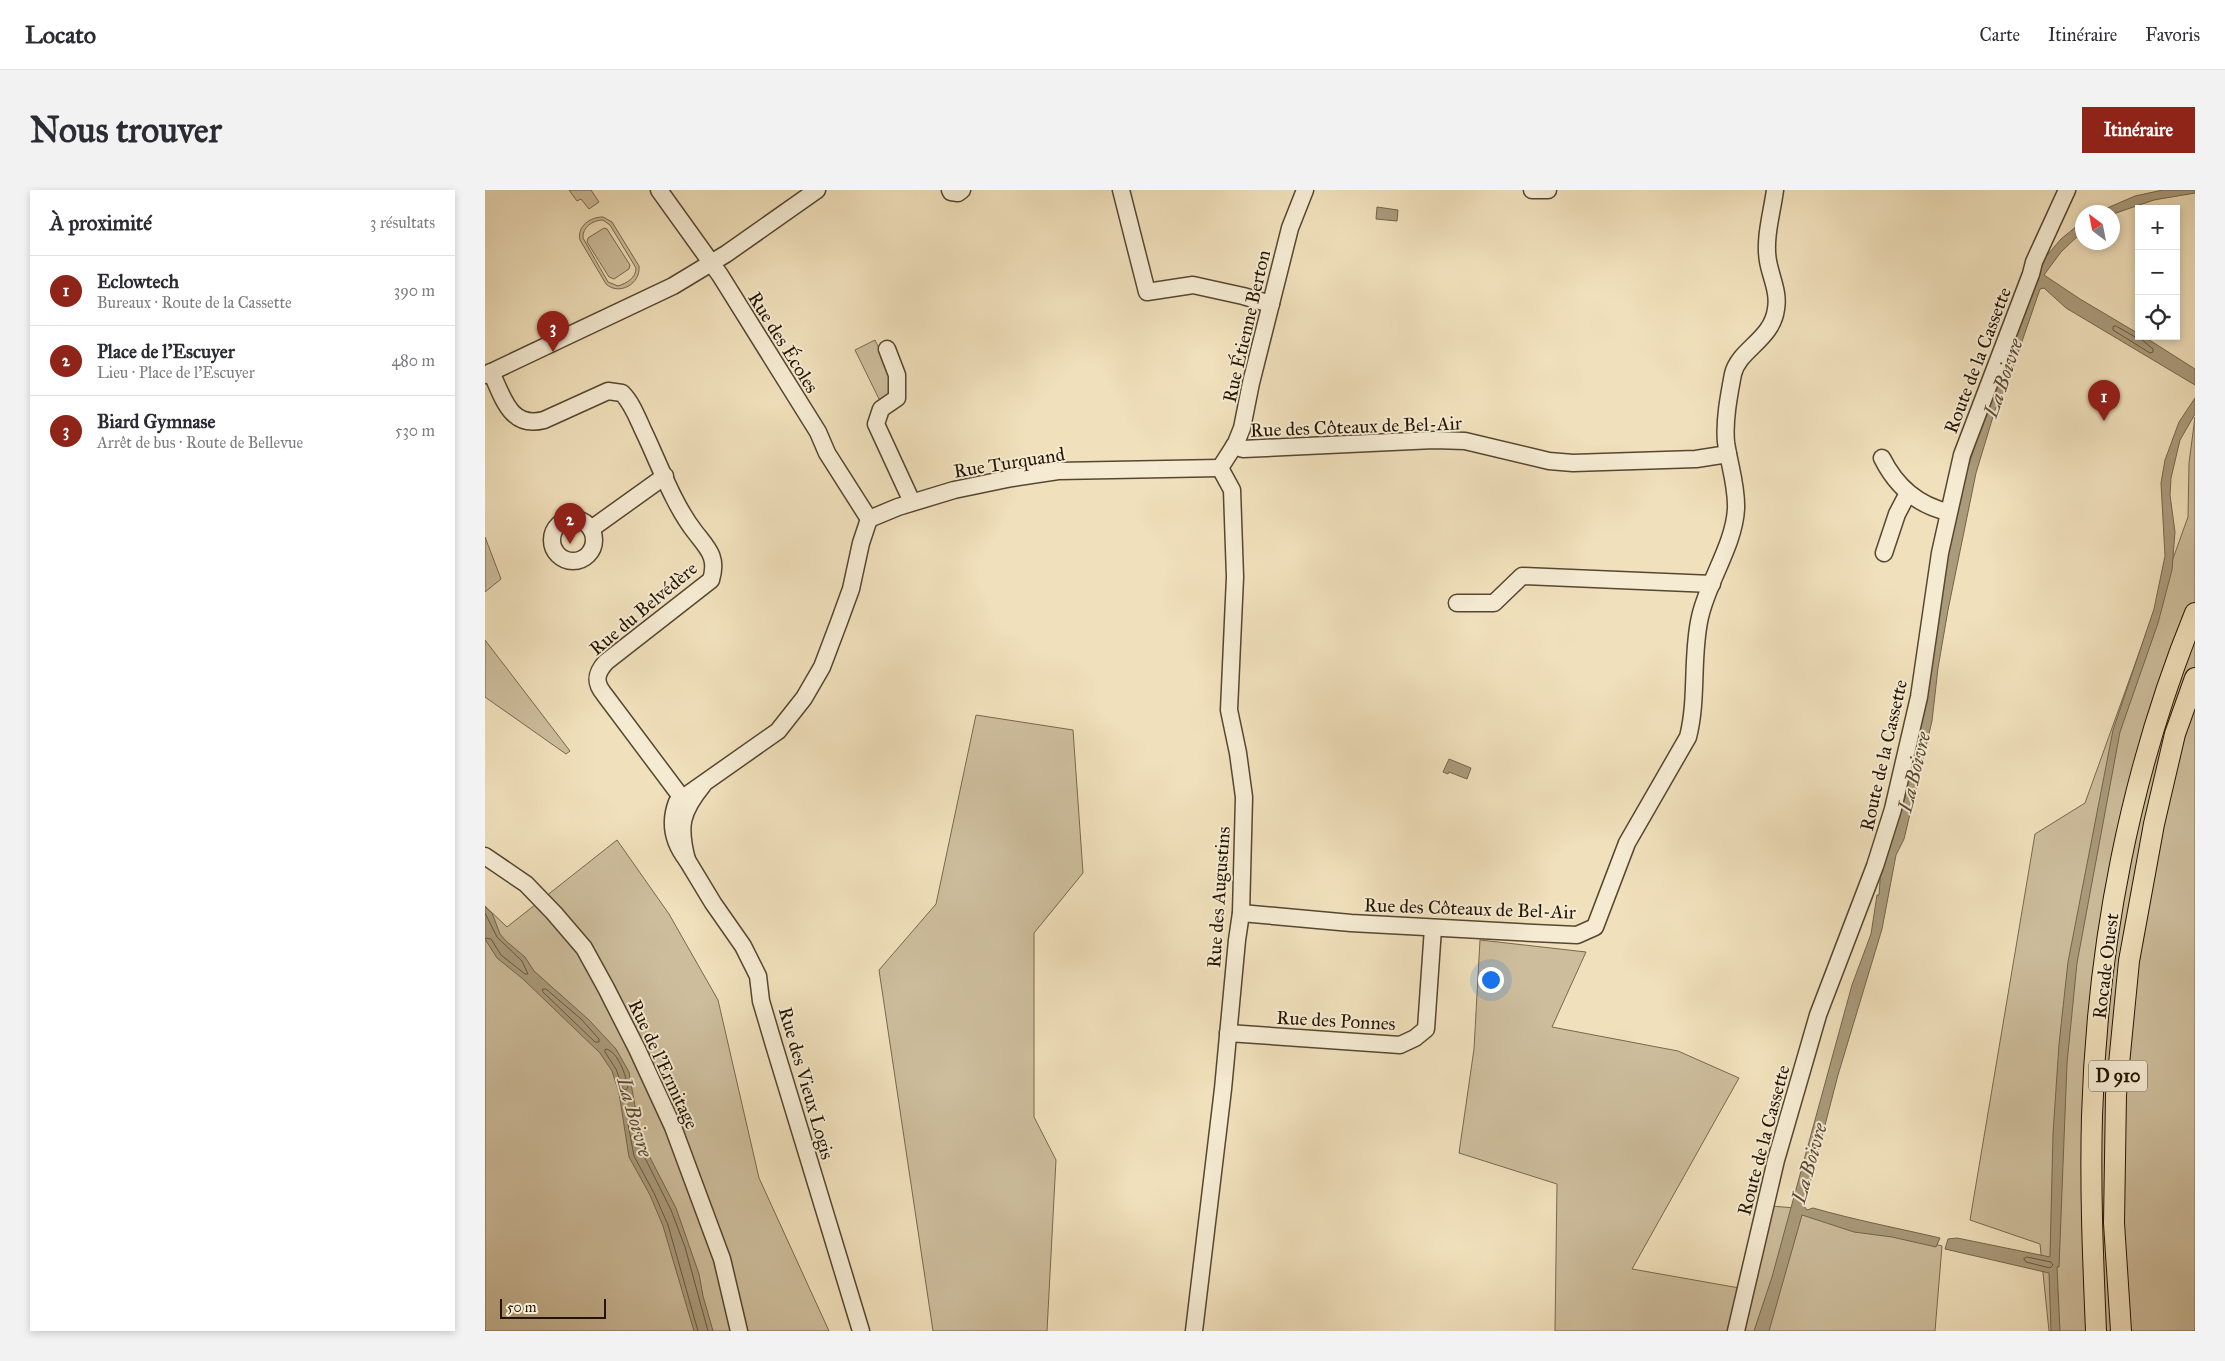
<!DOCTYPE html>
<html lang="fr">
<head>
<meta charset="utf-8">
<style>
	body { margin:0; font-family:"IM FELL Great Primer",serif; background:#f2f2f3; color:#2b2b33 }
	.controls { position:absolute; right:15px; top:15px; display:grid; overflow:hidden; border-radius:0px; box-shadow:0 2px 8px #0003 }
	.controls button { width:45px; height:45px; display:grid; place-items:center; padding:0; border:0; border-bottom:1px solid #e1e1e2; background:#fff; color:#2b2b33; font:25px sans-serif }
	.compass { position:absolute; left:1590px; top:15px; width:45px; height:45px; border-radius:50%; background:#fff; box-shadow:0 2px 8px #0003; rotate:328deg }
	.scale { position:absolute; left:15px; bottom:12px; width:106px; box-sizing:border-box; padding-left:5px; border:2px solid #231402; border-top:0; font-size:14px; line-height:18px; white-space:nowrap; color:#231402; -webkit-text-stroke:4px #f5ebd3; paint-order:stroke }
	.you { position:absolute; left:1005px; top:789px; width:18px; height:18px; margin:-12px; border:4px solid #fff; border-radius:50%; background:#1a73e8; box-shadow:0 0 0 8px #1a73e833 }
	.badge { display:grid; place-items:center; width:32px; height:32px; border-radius:50%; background:#8f2418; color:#fff; font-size:16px; font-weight:700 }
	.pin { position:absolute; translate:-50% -41px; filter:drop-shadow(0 1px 2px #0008) }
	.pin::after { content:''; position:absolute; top:26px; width:18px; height:15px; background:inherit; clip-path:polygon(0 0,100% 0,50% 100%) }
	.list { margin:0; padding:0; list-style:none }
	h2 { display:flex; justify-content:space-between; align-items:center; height:65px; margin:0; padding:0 20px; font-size:21px }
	h2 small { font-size:16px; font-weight:400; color:#7c7c81 }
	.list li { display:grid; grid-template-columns:32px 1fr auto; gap:15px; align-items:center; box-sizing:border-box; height:70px; padding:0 20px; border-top:1px solid #e1e1e2 }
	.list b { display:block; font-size:19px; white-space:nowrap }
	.list p { margin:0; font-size:16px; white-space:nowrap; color:#7c7c81 }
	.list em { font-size:16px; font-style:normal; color:#7c7c81 }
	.icon { flex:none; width:28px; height:28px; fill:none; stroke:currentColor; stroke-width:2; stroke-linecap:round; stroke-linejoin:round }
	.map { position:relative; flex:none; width:1710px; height:1141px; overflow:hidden; border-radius:0px }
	header { display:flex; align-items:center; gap:30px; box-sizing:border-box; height:70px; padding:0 25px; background:#fff; border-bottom:1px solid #e1e1e2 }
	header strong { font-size:24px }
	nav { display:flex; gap:28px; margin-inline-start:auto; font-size:18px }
	.intro { display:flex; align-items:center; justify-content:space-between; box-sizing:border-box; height:120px; padding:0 30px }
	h1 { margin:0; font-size:35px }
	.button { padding:12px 22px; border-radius:0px; background:#8f2418; color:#fff; font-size:18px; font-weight:700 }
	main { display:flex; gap:30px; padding:0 30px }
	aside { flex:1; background:#fff; border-radius:0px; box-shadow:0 2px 8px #0003 }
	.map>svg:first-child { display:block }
	.green { fill:#cdbd9c; stroke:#78684f; fill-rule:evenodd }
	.water { fill:#aa9b7c; stroke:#74654b }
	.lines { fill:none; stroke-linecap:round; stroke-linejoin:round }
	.shore { stroke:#66583f; stroke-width:1 }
	.minor-casing { stroke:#564730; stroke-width:19 }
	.major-casing { stroke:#231402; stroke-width:22 }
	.minor { stroke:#f5ebd3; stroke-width:16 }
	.major { stroke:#f0e0bb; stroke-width:20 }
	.labels { text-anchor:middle; stroke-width:4; stroke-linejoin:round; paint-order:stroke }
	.shield { fill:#f5ebd3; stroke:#625441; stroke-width:1 }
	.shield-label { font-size:18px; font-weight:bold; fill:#231402 }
	.street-label { font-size:19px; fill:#231402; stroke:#f5ebd3 }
	.water-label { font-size:20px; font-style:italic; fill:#594a33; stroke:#f5ebd3 }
</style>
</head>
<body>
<header>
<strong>Locato</strong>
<nav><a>Carte</a><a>Itinéraire</a><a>Favoris</a></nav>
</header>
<div class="intro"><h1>Nous trouver</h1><a class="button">Itinéraire</a></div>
<main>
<aside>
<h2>À proximité<small>3 résultats</small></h2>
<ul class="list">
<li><span class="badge">1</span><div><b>Eclowtech</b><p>Bureaux · Route de la Cassette</p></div><em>390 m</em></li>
<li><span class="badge">2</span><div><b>Place de l’Escuyer</b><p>Lieu · Place de l’Escuyer</p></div><em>480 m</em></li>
<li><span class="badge">3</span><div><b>Biard Gymnase</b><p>Arrêt de bus · Route de Bellevue</p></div><em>530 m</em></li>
</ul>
</aside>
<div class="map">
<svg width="1710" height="1141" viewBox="0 0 1710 1141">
	<rect width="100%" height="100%" fill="#f0e0bb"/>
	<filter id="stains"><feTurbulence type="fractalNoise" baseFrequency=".004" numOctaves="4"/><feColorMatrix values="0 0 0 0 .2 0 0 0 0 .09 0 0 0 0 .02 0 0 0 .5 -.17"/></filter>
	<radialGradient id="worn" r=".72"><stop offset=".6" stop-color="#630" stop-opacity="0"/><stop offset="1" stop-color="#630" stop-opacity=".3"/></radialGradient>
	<!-- green -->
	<g class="green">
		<path d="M 84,0 L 106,0 L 114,12 L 104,19 L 96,9 L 92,11 Z"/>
		<path d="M 118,27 L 127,32 L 154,76 C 156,94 134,106 121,94 L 95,50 C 92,36 105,27 118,27 ZM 118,30 L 125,35 L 151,78 C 151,88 142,93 133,96 L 123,92 L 98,48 C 97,37 108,30 118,30 Z"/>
		<path d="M 119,38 L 122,39 L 145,75 L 144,79 L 129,89 L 124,87 L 102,52 L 103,48 Z"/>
		<path d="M 390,150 C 399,169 408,184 405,205 L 394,209 L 370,160 Z"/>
		<path d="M 1710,227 L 1710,1141 L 1564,1141 L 1555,1054 L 1485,1030 L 1550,644 L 1600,613 L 1703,327 L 1704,273 Z"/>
		<path d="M 0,347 L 16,389 L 0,402 Z"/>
		<path d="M 0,450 L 85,561 L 81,564 L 0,507 Z"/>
		<path d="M 491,525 L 588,540 L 598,683 L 549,743 L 549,927 L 571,970 L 562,1141 L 448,1141 L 394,780 L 451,714 Z"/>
		<path d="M 132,650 L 184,724 L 233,810 L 274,988 L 344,1141 L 0,1141 L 0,716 L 22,737 Z"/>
		<path d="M 995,750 L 1101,762 L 1067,837 L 1193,861 L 1254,888 L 1147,1079 L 1260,1099 L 1286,1016 L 1310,1018 L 1457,1056 L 1450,1141 L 1070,1141 L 1072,994 L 974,963 L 989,859 Z"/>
	</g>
	<!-- water -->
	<g class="water">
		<path d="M 1678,0 L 1710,0 L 1710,3 L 1669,10 L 1628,24 L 1628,22 L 1613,22 L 1650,6 Z"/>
		<path d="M 892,17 L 913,20 L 912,31 L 891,29 Z"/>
		<path d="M 1597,32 L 1597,42 L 1576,62 L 1559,85 L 1595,109 L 1654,144 L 1654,146 L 1658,146 L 1710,179 L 1710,195 L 1581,118 L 1559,98 L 1555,99 L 1522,195 L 1510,220 L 1491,283 L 1463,420 L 1453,478 L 1447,531 L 1419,649 L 1411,665 L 1397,739 L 1353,885 L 1319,1016 L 1322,1020 L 1328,1018 C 1370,1030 1412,1038 1455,1048 L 1451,1057 L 1407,1047 L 1369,1042 L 1317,1025 L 1284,1141 L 1269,1141 L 1287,1087 L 1367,795 L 1386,744 L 1392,705 L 1394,705 L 1396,677 L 1479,289 L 1505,210 L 1558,70 L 1576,49 Z"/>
		<path d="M 1710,208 L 1710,224 L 1695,250 L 1686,288 L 1685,305 L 1690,342 L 1687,380 L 1673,433 L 1635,542 L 1592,773 L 1582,873 L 1574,1077 L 1572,1077 L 1575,1141 L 1566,1141 L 1564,1083 L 1460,1059 L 1463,1049 L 1472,1048 L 1565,1067 L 1568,944 L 1574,854 L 1583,772 L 1628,540 L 1669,419 L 1680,366 L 1676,293 L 1680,270 L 1694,232 Z"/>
		<path d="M 964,569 L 986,578 L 982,589 L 964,582 L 963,584 L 958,582 Z"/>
		<path d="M 0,717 L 7,723 L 15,744 L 21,751 L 40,767 L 49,781 L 104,830 L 131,859 L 144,882 L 156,950 L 191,1018 L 214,1084 L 218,1106 L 228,1141 L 209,1141 L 178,1036 L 165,1005 L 144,967 L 134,903 L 127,881 L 115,863 L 38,789 L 12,768 L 0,749 Z"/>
	</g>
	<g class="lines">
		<!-- shore -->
		<g class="shore">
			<path d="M 1631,136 L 1650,147 L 1655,148 L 1668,159 L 1668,162 L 1665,163 L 1628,140 L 1628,137 Z"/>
			<path d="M 0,723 L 12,747 L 37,771 L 43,784 L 40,784 L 16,765 L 6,749 L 0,748"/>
			<path d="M 58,799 L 61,799 L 96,829 L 114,849 L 114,852 L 110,852 L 58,802 Z"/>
			<path d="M 121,859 C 133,861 141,886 143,897 L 141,900 L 138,899 L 131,879 L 120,862 Z"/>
			<path d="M 1542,1067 L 1566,1072 L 1568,1075 L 1565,1078 L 1541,1072 L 1539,1069 Z"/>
			<path d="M 213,1141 L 183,1035 L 169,1003 L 149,966 L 143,934 L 145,931 L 148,933 L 152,952 L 186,1020 L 200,1057 L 223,1141"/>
		</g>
		<defs>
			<g id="minor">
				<path d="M 174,0 L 235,85 L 333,242 L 342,263 L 384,329"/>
				<path d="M 465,0 L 466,2 L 473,3 L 477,0"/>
				<path d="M 636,0 L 662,102 L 708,95 L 758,106 L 786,114"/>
				<path d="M 1047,0 L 1063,0"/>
				<path d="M 402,159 L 412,185 L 412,208 L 396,219 L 391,234 L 427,312"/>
				<path d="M 6,182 C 18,207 25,239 59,230 L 123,201 L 137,203 C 147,213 152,227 158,240 C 174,273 188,314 210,342 C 223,359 233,367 226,390 L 121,472 C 111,483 109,492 119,504 L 194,604 L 204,613"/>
				<path d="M 0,185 L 188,96 L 241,64 L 332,0"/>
				<path d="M 749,256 L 758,259 L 949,250 L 980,251 L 1064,271 L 1088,273 L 1211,269 L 1243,264"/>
				<path d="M 1397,268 C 1411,296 1432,315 1463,322"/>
				<path d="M 735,278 L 751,253 L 757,238 L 766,193 L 805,38 L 820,0"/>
				<circle cx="88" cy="350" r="21"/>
				<path d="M 384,329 L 413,317 L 469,300 L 527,288 L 573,281 L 735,278"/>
				<path d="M 106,339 L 180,286"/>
				<path d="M 1399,363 L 1412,324 L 1423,303"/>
				<path d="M 972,413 L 1009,413 L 1037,386 L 1227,394"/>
				<path d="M 218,595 C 196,622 193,636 202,670 C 188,652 184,633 192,612 L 293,541 L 319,508 L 337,477 L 354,432 L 366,399 L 376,353 L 384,329"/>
				<path d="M 0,666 L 41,694 L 69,723 L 99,758 L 121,798 L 152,859 L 188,937 L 237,1069 L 254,1141"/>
				<path d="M 202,670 L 228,713 L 258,756 L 273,786 L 276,811 L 289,855 L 376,1141"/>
				<path d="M 756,723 L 866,733 L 1049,743 L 1092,745 L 1110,737 L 1142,653 L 1203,547 C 1213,508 1206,466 1215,427 C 1223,391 1249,355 1251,319 C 1252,296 1244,274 1241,252 C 1239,231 1244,205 1248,184 C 1254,159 1287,150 1291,119 C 1294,102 1286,88 1283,71 C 1279,48 1287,23 1290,0"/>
				<path d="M 743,843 L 915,855 L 930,848 L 941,839 L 948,738"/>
				<path d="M 709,1141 L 738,899 L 752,750 L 756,723 L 759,607 L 753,563 L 744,520 L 750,387 L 747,300 L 735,278"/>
				<path d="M 1251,1141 L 1291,970 L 1333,825 L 1390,676 L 1408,619 L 1434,507 L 1455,363 L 1477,265 L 1546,84 L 1549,72 L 1582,0"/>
			</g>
			<g id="major">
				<path d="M 1611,1141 C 1608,1069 1605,998 1607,926 C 1612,755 1645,582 1710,423"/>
				<path d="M 1636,1141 L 1629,1033 L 1631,905 L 1644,771 L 1669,634 L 1690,544 L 1710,488"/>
			</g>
		</defs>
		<!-- minor casing -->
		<use href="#minor" class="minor-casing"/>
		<!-- major casing -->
		<use href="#major" class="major-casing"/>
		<!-- minor -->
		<use href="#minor" class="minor"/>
		<!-- major -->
		<use href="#major" class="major"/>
	</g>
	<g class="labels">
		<!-- shield labels -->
		<rect class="shield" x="1604" y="870.5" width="58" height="31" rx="4"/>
		<g class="shield-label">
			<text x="1633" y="892">D 910</text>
		</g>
		<!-- street labels -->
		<g class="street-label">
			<text transform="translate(761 136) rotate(-77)" y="7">Rue Étienne Berton</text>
			<text transform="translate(299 152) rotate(58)" y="7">Rue des Écoles</text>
			<text transform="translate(1492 170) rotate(-69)" y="7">Route de la Cassette</text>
			<text transform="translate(871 236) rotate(-2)" y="7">Rue des Côteaux de Bel-Air</text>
			<text transform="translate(524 272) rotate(-9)" y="7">Rue Turquand</text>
			<text transform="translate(158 418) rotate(-40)" y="7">Rue du Belvédère</text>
			<text transform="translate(1398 565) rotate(-77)" y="7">Route de la Cassette</text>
			<text transform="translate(733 707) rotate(-86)" y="7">Rue des Augustins</text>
			<text transform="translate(985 718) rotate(2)" y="7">Rue des Côteaux de Bel-Air</text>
			<text transform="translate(1620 776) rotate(-83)" y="7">Rocade Ouest</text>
			<text transform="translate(851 830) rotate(3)" y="7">Rue des Ponnes</text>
			<text transform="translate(179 874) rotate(65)" y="7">Rue de l’Ermitage</text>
			<text transform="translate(322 893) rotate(74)" y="7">Rue des Vieux Logis</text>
			<text transform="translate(1278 950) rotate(-75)" y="7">Route de la Cassette</text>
		</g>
		<!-- water labels -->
		<g class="water-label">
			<text transform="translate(1518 188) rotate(-71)" y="7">La Boivre</text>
			<text transform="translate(1429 582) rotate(-76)" y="7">La Boivre</text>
			<text transform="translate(150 927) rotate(74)" y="7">La Boivre</text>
			<text transform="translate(1324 973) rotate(-74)" y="7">La Boivre</text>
		</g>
	</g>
	<rect width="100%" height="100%" filter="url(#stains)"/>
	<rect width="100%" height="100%" fill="url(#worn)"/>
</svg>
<div class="controls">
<button>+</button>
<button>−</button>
<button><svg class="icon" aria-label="locate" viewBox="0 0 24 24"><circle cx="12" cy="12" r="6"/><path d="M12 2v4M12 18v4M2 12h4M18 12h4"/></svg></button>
</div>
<svg class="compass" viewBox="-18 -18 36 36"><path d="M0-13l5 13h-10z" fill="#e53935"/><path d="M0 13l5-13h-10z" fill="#7c7c81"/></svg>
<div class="scale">50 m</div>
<div class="you"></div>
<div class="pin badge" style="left:1619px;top:231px">1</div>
<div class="pin badge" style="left:85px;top:354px">2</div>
<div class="pin badge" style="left:68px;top:162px">3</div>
</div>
</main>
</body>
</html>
